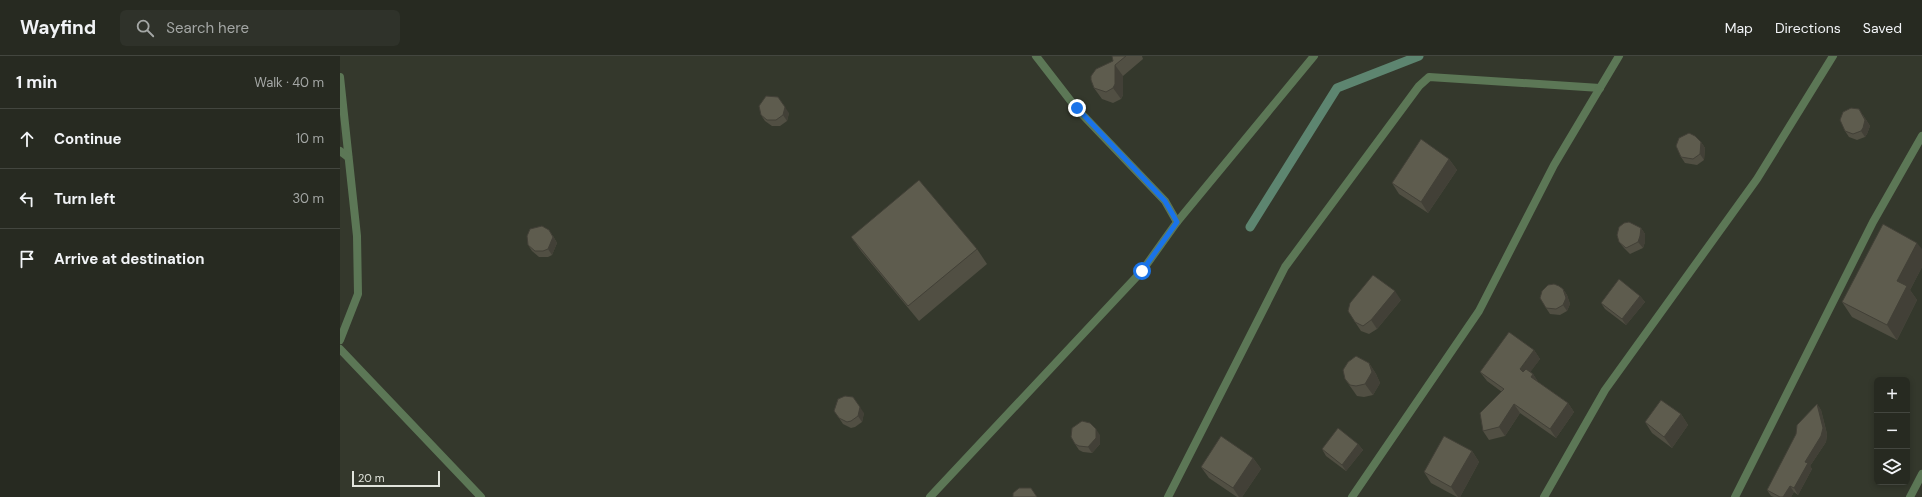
<!DOCTYPE html>
<html lang="en">
<head>
<meta charset="utf-8">
<style>
	body { margin:0; font-family:"DM Sans",sans-serif; background:#2f322a; color:#f1f3f6 }
	.controls { position:absolute; right:12px; bottom:12px; display:grid; overflow:hidden; border-radius:6px; box-shadow:0 2px 6px #0003 }
	.controls button { width:36px; height:36px; display:grid; place-items:center; padding:0; border:0; border-bottom:1px solid #43463f; background:#272a21; color:#f1f3f6; font:20px sans-serif }
	.scale { position:absolute; left:12px; bottom:10px; width:88px; box-sizing:border-box; padding-left:4px; border:2px solid #e1e4dc; border-top:0; font-size:11px; line-height:14px; white-space:nowrap; color:#e1e4dc; -webkit-text-stroke:3px #34382c; paint-order:stroke }
	.stop { position:absolute; width:12px; height:12px; margin:-9px; border:3px solid #1a73e8; border-radius:50%; background:#fff }
	.stop.end { background:#1a73e8; border-color:#fff; box-shadow:0 1px 4px #0008 }
	.list { margin:0; padding:0; list-style:none }
	h2 { display:flex; justify-content:space-between; align-items:center; height:52px; margin:0; padding:0 16px; font-size:17px }
	h2 small { font-size:13px; font-weight:400; color:#a4a7a5 }
	.list li { display:grid; grid-template-columns:26px 1fr auto; gap:12px; align-items:center; box-sizing:border-box; height:60px; padding:0 16px; border-top:1px solid #43463f }
	.list b { display:block; font-size:15px; white-space:nowrap }
	.list em { font-size:13px; font-style:normal; color:#a4a7a5 }
	.icon { flex:none; width:22px; height:22px; fill:none; stroke:currentColor; stroke-width:2; stroke-linecap:round; stroke-linejoin:round }
	.map { position:relative; flex:none; width:1582px; height:441px; overflow:hidden }
	header { display:flex; align-items:center; gap:24px; box-sizing:border-box; height:56px; padding:0 20px; background:#272a21; border-bottom:1px solid #43463f }
	header strong { font-size:19px }
	nav { display:flex; gap:22px; margin-inline-start:auto; font-size:14px }
	.search { width:280px; height:36px; background:#2f322a; display:flex; align-items:center; gap:10px; box-sizing:border-box; padding:0 14px; border-radius:6px; color:#a4a7a5; font-size:15px }
	main { display:flex }
	aside { flex:1; background:#272a21 }
	.map>svg:first-child { display:block }
	.lines { fill:none; stroke-linecap:round; stroke-linejoin:round }
	.stream { stroke:#5d8570; stroke-width:9 }
	.street { stroke:#5c7756; stroke-width:8 }
	.wall { fill:#514f43 }
	.shaded-wall { fill:#424037 }
	.building { fill:#5e5c4e; stroke:#424037 }
	.route { stroke:#1a73e8; stroke-width:5 }
</style>
</head>
<body>
<header>
<strong>Wayfind</strong>
<div class="search"><svg class="icon" aria-label="search" viewBox="0 0 24 24"><circle cx="10" cy="10" r="6"/><path d="M15 15l6 6"/></svg>Search here</div>
<nav><a>Map</a><a>Directions</a><a>Saved</a></nav>
</header>
<main>
<aside>
<h2>1 min<small>Walk · 40 m</small></h2>
<ul class="list">
<li><svg class="icon" aria-label="ahead" viewBox="0 0 24 24"><path d="M12 20V5M6 11l6-6 6 6"/></svg><div><b>Continue</b></div><em>10 m</em></li>
<li><svg class="icon" aria-label="left" viewBox="0 0 24 24"><path d="M17 20v-9H6M10 6l-5 5 5 5"/></svg><div><b>Turn left</b></div><em>30 m</em></li>
<li><svg class="icon" aria-label="arrive" viewBox="0 0 24 24"><path d="M6 21V4h12l-3 4 3 4H6"/></svg><div><b>Arrive at destination</b></div></li>
</ul>
</aside>
<div class="map">
<svg width="1582" height="441" viewBox="0 0 1582 441">
	<rect width="100%" height="100%" fill="#34382c"/>
	<g class="lines">
		<!-- stream -->
		<path class="stream" d="M 910,171 L 997,32 L 1079,0"/>
		<!-- street -->
		<g class="street">
			<path d="M 696,0 L 737,53 L 825,145 L 837,166"/>
			<path d="M 0,21 L 17,180 L 18,238 L 0,284"/>
			<path d="M 0,95 L 8,101"/>
			<path d="M 0,293 L 141,441"/>
			<path d="M 590,441 L 802,215 L 837,166 L 974,0"/>
			<path d="M 828,441 L 945,211 L 1079,30 L 1089,21 L 1260,32"/>
			<path d="M 1012,441 L 1139,255 L 1214,109 L 1279,0"/>
			<path d="M 1204,441 L 1265,334 L 1417,123 L 1493,0"/>
			<path d="M 1395,441 L 1533,166 L 1582,80"/>
			<path d="M 1570,441 L 1582,418"/>
		</g>
	</g>
	<!-- wall -->
	<g class="wall">
		<path d="M 772,0 L 802,0 L 803,3 L 783,20 L 783,39 L 781,43 L 773,47 L 762,43 L 754,32 L 773,5 Z"/>
		<path d="M 449,57 L 447,65 L 440,70 L 432,70 L 425,65 L 421,59 Z"/>
		<path d="M 1523,59 L 1530,70 L 1527,78 L 1525,81 L 1517,84 L 1509,81 L 1505,75 Z"/>
		<path d="M 1361,86 L 1365,92 L 1364,104 L 1357,109 L 1345,107 L 1341,101 Z"/>
		<path d="M 1109,103 L 1117,114 L 1088,157 L 1059,138 L 1052,127 Z"/>
		<path d="M 1301,172 L 1305,178 L 1305,186 L 1303,192 L 1290,198 L 1284,192 L 1279,186 Z"/>
		<path d="M 213,180 L 217,187 L 212,199 L 208,201 L 199,201 L 192,195 L 188,189 Z"/>
		<path d="M 511,181 L 637,193 L 647,208 L 579,265 L 521,195 Z"/>
		<path d="M 1582,193 L 1582,211 L 1570,234 L 1577,244 L 1557,284 L 1512,261 L 1502,246 Z"/>
		<path d="M 1223,233 L 1227,239 L 1230,248 L 1227,255 L 1220,259 L 1210,258 L 1206,252 Z"/>
		<path d="M 1300,240 L 1305,246 L 1286,269 L 1265,253 L 1261,247 Z"/>
		<path d="M 1061,244 L 1037,273 L 1029,278 L 1021,275 L 1015,266 Z"/>
		<path d="M 1194,294 L 1200,303 L 1190,316 L 1193,318 L 1198,326 L 1228,347 L 1234,356 L 1216,382 L 1180,357 L 1165,380 L 1149,384 L 1143,375 L 1162,336 L 1147,325 L 1140,316 Z"/>
		<path d="M 1029,307 L 1036,318 L 1040,327 L 1033,339 L 1024,341 L 1017,340 L 1005,323 Z"/>
		<path d="M 1477,348 L 1481,354 L 1487,378 L 1486,386 L 1470,410 L 1472,413 L 1458,439 L 1454,436 L 1451,441 L 1434,441 L 1431,440 L 1427,434 Z"/>
		<path d="M 524,357 L 522,366 L 515,371 L 511,372 L 503,368 L 499,362 Z"/>
		<path d="M 1341,358 L 1348,369 L 1332,392 L 1312,377 L 1305,366 Z"/>
		<path d="M 760,379 L 760,388 L 752,397 L 743,396 L 739,394 L 735,388 Z"/>
		<path d="M 1018,388 L 1023,394 L 1006,415 L 986,400 L 982,393 Z"/>
		<path d="M 1132,395 L 1139,406 L 1120,441 L 1117,441 L 1091,427 L 1084,416 Z"/>
		<path d="M 913,402 L 921,413 L 902,441 L 897,441 L 869,422 L 861,411 Z"/>
	</g>
	<!-- shaded-wall -->
	<g class="shaded-wall">
		<path d="M 775,9 L 783,20 L 783,39 L 781,43 L 773,32 Z"/>
		<path d="M 438,41 L 449,57 L 447,65 L 443,59 Z"/>
		<path d="M 1519,53 L 1530,70 L 1527,78 L 1525,81 L 1521,75 Z"/>
		<path d="M 1361,86 L 1365,92 L 1364,104 L 1360,98 Z"/>
		<path d="M 1109,103 L 1117,114 L 1088,157 L 1081,146 Z"/>
		<path d="M 1301,172 L 1305,178 L 1305,186 L 1303,192 L 1298,186 Z"/>
		<path d="M 209,174 L 213,180 L 217,187 L 212,199 L 208,193 Z"/>
		<path d="M 1577,187 L 1582,193 L 1582,211 L 1570,234 L 1577,244 L 1557,284 L 1547,269 L 1557,225 Z"/>
		<path d="M 1223,233 L 1227,239 L 1230,248 L 1227,255 L 1223,249 Z"/>
		<path d="M 1055,235 L 1061,244 L 1037,273 L 1031,264 Z"/>
		<path d="M 1300,240 L 1305,246 L 1286,269 L 1282,263 Z"/>
		<path d="M 1194,294 L 1200,303 L 1186,322 L 1180,313 Z"/>
		<path d="M 1029,307 L 1036,318 L 1040,327 L 1033,339 L 1025,328 Z"/>
		<path d="M 1193,318 L 1199,327 L 1191,321 Z"/>
		<path d="M 513,341 L 524,357 L 522,366 L 518,360 Z"/>
		<path d="M 1228,347 L 1234,356 L 1216,382 L 1210,373 Z"/>
		<path d="M 1174,348 L 1180,357 L 1165,380 L 1159,371 Z"/>
		<path d="M 1477,348 L 1481,354 L 1487,378 L 1486,386 L 1470,410 L 1472,413 L 1458,439 L 1454,432 L 1465,406 Z"/>
		<path d="M 1341,358 L 1348,369 L 1332,392 L 1324,381 Z"/>
		<path d="M 756,373 L 760,379 L 760,388 L 752,397 L 748,391 Z"/>
		<path d="M 1018,388 L 1023,394 L 1006,415 L 1002,409 Z"/>
		<path d="M 1132,395 L 1139,406 L 1120,441 L 1118,441 L 1111,431 Z"/>
		<path d="M 913,402 L 921,413 L 902,441 L 899,441 L 893,432 Z"/>
		<path d="M 1450,430 L 1454,436 L 1451,441 L 1443,441 Z"/>
	</g>
	<!-- building -->
	<g class="building">
		<path d="M 772,0 L 786,0 L 775,9 L 775,28 L 773,32 L 766,36 L 754,32 L 751,24 L 751,20 L 756,13 L 773,5 Z"/>
		<path d="M 426,40 L 438,41 L 445,51 L 443,59 L 436,64 L 427,64 L 421,59 L 419,50 Z"/>
		<path d="M 1511,52 L 1519,53 L 1525,64 L 1523,72 L 1521,75 L 1513,78 L 1505,75 L 1500,64 L 1503,56 Z"/>
		<path d="M 1349,77 L 1355,80 L 1361,86 L 1360,98 L 1353,103 L 1341,101 L 1336,90 L 1339,82 Z"/>
		<path d="M 1081,83 L 1109,103 L 1081,146 L 1052,127 Z"/>
		<path d="M 579,124 L 637,193 L 568,250 L 511,181 Z"/>
		<path d="M 1289,166 L 1301,172 L 1300,180 L 1298,186 L 1286,192 L 1279,186 L 1277,179 L 1279,171 L 1284,167 Z"/>
		<path d="M 1543,168 L 1577,187 L 1557,225 L 1567,230 L 1547,269 L 1502,246 Z"/>
		<path d="M 202,170 L 209,174 L 213,181 L 208,193 L 203,195 L 195,195 L 188,189 L 187,180 L 190,173 Z"/>
		<path d="M 1033,219 L 1055,235 L 1031,264 L 1023,270 L 1015,266 L 1008,255 L 1010,247 Z"/>
		<path d="M 1279,223 L 1300,240 L 1282,263 L 1261,247 Z"/>
		<path d="M 1214,228 L 1219,230 L 1223,233 L 1226,242 L 1223,249 L 1216,253 L 1206,252 L 1200,242 L 1202,235 L 1208,229 Z"/>
		<path d="M 1169,276 L 1194,294 L 1180,313 L 1183,316 L 1186,313 L 1193,318 L 1191,321 L 1228,347 L 1210,373 L 1174,348 L 1159,371 L 1143,375 L 1140,357 L 1164,333 L 1140,316 Z"/>
		<path d="M 1016,300 L 1029,307 L 1032,316 L 1025,328 L 1016,330 L 1010,329 L 1005,323 L 1003,314 L 1008,306 Z"/>
		<path d="M 505,340 L 513,341 L 520,351 L 518,360 L 511,365 L 507,366 L 499,362 L 494,355 L 498,343 Z"/>
		<path d="M 1321,344 L 1341,358 L 1324,381 L 1305,366 Z"/>
		<path d="M 1477,348 L 1483,372 L 1481,380 L 1465,406 L 1468,407 L 1454,432 L 1450,430 L 1443,441 L 1440,441 L 1427,434 L 1456,378 L 1457,369 Z"/>
		<path d="M 742,365 L 750,367 L 756,373 L 756,382 L 748,391 L 739,390 L 735,388 L 731,381 L 732,372 Z"/>
		<path d="M 998,372 L 1018,388 L 1002,409 L 982,393 Z"/>
		<path d="M 881,380 L 913,402 L 893,432 L 861,411 Z"/>
		<path d="M 1104,380 L 1132,395 L 1111,431 L 1084,416 Z"/>
		<path d="M 679,432 L 691,432 L 697,441 L 673,441 L 673,437 Z"/>
	</g>
	<g class="lines">
		<!-- route -->
		<path class="route" d="M 737,52 L 825,145 L 837,166 L 802,215"/>
	</g>
</svg>
<div class="controls">
<button>+</button>
<button>−</button>
<button><svg class="icon" aria-label="layers" viewBox="0 0 24 24"><path d="M12 4l9 5-9 5-9-5zM3 14l9 5 9-5"/></svg></button>
</div>
<div class="scale">20 m</div>
<div class="stop" style="left:802px;top:215px"></div>
<div class="stop end" style="left:737px;top:52px"></div>
</div>
</main>
</body>
</html>
